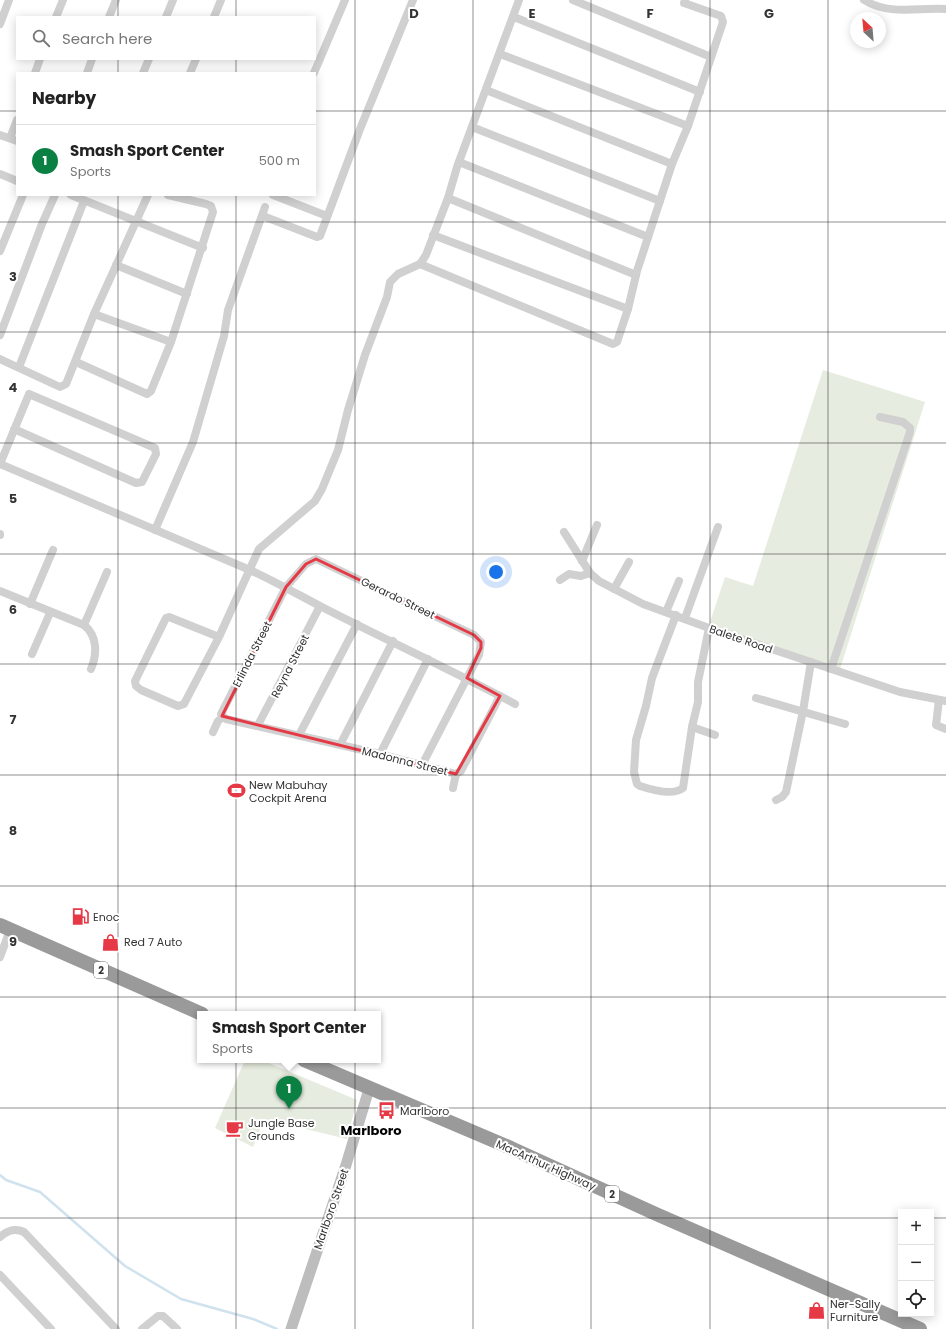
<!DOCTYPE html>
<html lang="en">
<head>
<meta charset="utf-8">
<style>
	body { margin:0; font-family:Poppins,sans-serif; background:#f6f6f6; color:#222 }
	.controls { position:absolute; right:12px; bottom:12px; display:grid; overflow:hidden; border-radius:0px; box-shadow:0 2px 10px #0003 }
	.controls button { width:36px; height:36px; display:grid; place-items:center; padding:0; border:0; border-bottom:1px solid #e0e0e0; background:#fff; color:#222; font:20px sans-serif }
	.compass { position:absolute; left:850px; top:12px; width:36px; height:36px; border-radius:50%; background:#fff; box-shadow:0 2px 10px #0003; rotate:334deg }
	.you { position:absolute; left:496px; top:572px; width:14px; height:14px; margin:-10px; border:3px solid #fff; border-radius:50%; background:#1a73e8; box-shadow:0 0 0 6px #1a73e833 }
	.badge { display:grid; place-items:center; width:26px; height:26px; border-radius:50%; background:#0b8043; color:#fff; font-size:13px; font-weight:700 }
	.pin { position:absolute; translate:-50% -33px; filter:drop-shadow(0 1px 2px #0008) }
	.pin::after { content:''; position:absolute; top:21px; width:14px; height:12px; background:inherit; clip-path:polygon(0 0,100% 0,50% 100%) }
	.popup { position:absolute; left:197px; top:1011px; width:184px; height:52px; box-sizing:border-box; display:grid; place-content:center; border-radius:0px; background:#fff; filter:drop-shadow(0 1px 3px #0005); font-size:13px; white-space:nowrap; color:#767676 }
	.popup b { font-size:15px; color:#222 }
	.popup::after { content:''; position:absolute; left:50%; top:100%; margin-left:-8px; border:8px solid transparent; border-top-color:#fff }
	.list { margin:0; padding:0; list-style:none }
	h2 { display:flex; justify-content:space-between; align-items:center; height:52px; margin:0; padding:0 16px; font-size:17px }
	h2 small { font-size:13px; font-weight:400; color:#767676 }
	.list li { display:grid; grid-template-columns:26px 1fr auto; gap:12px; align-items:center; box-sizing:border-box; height:72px; padding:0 16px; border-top:1px solid #e0e0e0 }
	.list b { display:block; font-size:15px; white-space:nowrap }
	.list p { margin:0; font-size:13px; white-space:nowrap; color:#767676 }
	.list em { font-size:13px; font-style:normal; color:#767676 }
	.icon { flex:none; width:22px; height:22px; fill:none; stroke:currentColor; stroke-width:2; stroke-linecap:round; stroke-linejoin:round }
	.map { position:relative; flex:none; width:946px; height:1329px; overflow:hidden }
	.search { position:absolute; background:#fff; box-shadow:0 2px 10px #0003; left:16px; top:16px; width:300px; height:44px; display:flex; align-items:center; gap:10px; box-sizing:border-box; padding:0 14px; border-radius:0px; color:#767676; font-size:15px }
	.panel { position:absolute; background:#fff; box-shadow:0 2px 10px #0003; left:16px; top:72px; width:300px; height:124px; border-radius:0px }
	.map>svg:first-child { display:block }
	.green { fill:#e6ecdf }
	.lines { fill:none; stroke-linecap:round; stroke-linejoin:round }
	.stream { stroke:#cfe2ee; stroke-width:2.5 }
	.street { stroke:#d0d0d0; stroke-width:8 }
	.secondary { stroke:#bdbdbd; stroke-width:11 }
	.highway { stroke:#9a9a9a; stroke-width:14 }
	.marked { fill:none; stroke:#e63946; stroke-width:3; stroke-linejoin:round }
	.grid { fill:none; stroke:#333; stroke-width:1; stroke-opacity:0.55 }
	.labels { text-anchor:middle; stroke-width:4; stroke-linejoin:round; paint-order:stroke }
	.shield { fill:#fff; stroke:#707070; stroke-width:1 }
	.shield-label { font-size:10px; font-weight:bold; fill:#333 }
	.street-label { font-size:11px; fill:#333; stroke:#fff }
	.poi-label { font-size:11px; fill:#333; stroke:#fff; text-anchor:start }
	.quarter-label { font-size:13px; font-weight:bold; fill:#000; stroke:#fff }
	.grid-label { font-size:13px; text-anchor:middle; font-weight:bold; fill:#333; stroke:#fff; stroke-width:4; stroke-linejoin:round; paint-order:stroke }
</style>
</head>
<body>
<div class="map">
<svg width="946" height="1329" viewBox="0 0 946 1329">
	<rect width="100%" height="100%" fill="#fff"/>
	<!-- green -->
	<g class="green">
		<path d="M 823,370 L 925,402 L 839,672 L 707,631 L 725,577 L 753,586 Z"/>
		<path d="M 245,1060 L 262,1060 L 357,1100 L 347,1139 L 264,1119 L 253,1147 L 215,1128 Z"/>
	</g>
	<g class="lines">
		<!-- stream -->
		<path class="stream" d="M 0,1175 L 6,1180 L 40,1192 L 125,1266 L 181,1299 L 253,1319 L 277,1329"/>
		<!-- street -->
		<g class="street">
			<path d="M 573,0 L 711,57"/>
			<path d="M 864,0 C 889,16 919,7 946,9"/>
			<path d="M 56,17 L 63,0"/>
			<path d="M 109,17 L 116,0"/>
			<path d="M 166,17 L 173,0"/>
			<path d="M 214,17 L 221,0"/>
			<path d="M 514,17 L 700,92"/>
			<path d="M 0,24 L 9,0"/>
			<path d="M 500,54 L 688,126"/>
			<path d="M 35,73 L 40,59"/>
			<path d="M 87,73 L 92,59"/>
			<path d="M 143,73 L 149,59"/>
			<path d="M 190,73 L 196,59"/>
			<path d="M 314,73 L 345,0"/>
			<path d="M 486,90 L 672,164"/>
			<path d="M 472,127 L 660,201"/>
			<path d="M 0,135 L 17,141"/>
			<path d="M 10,138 L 17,120"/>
			<path d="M 459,162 L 648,237"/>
			<path d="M 0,174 L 17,181"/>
			<path d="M 71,195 L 203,248"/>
			<path d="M 273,195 L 327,216"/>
			<path d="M 448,198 L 636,275"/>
			<path d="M 263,216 L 317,237 L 320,236 L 360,129 L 413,0"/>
			<path d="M 433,235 L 628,309"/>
			<path d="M 0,251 L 23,195"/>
			<path d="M 420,264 L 426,255 L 448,198 L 457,167 L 519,0"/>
			<path d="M 116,265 L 187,294"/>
			<path d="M 94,314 L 171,342"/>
			<path d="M 0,335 L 42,224 L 55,195"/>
			<path d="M 0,359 L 60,387 L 66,384 L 94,314 L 148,195"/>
			<path d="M 76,362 L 147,394 L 151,391 L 171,342 L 213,212 L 211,206 L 206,204 L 168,195"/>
			<path d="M 19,367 L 84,201"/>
			<path d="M 0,464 L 250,570 C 274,581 297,594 320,606 C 380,637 441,665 500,696 L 461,771 L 456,774 L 380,754 L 226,719 L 221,714 L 286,587 L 306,564 L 316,559 L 474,635 L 481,642 L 479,655 L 422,765"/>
			<path d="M 0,464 L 29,394 L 155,448 L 156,454 L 142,482 L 136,483 L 14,429"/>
			<path d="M 155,530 L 193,442 L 224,336 L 228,310 L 265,207"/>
			<path d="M 564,532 L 590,573 L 599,581 L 643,604 L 709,628 L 900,692 L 946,701"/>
			<path d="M 0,535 L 0,534"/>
			<path d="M 582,561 L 597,525"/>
			<path d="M 560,580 L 569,574 L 581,576 L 590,573"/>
			<path d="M 614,589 L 629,562"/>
			<path d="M 0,591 L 84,625 C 98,636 97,655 91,669"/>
			<path d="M 30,604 L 53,550"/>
			<path d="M 666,612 L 679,581"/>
			<path d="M 676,615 L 652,678 L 646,706 L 636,740 L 634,772 L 637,784 L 640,786 C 652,790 673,796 683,788 L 692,727 L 698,702 L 698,682 L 709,628"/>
			<path d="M 685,618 L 718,527"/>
			<path d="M 84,625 L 107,572"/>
			<path d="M 219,637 L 169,617 L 166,618 L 135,681 L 136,686 L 141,690 L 178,706 L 184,704 L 219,637 L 259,549 L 315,501 L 322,489 L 338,450 L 348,410 L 365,355 L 387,297 L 390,282 L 398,274 L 420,264 L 613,344 L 617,342 L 628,309 L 637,271 L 672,164 L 688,126 L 723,22 L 721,16 L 684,3 L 685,0"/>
			<path d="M 32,654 L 50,613"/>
			<path d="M 831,669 L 910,432 L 910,428 L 903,422 L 880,417"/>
			<path d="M 500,696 L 515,704"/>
			<path d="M 756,698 L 845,724"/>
			<path d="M 939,700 L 936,725 L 946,729"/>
			<path d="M 258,725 L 320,606"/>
			<path d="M 692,727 L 715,735"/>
			<path d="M 213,732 L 218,721 L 223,717"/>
			<path d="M 299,735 L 357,624"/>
			<path d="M 340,745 L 393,641"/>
			<path d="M 380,754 L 428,659"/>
			<path d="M 453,788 L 456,774"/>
			<path d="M 776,800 L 782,797 L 786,792 L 803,711 L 811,662"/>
			<path d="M 0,957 L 10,930"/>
			<path d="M 0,1237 C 8,1230 15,1228 24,1232 L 116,1329"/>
			<path d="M 0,1275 L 51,1329"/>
			<path d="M 142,1329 L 158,1316 L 163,1316 L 177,1329"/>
		</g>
		<!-- secondary -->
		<path class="secondary" d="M 291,1329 L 346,1165 L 369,1089"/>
		<!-- highway -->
		<g class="highway">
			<path d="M 0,925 L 202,1014"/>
			<path d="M 304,1060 L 511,1148 L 656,1214 L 920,1329"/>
		</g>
	</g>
	<!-- marked area -->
	<path class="marked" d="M 316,559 L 474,635 L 481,642 L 481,648 L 467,678 L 500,696 L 456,774 L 222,716 L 286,587 L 306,564 Z"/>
	<!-- grid -->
	<path class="grid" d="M 118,0 L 118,17M 236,0 L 236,17M 355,0 L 355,1329M 473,0 L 473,1329M 591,0 L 591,1329M 710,0 L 710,1329M 828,0 L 828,1329M 118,59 L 118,73M 236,59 L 236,73M 0,111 L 17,111M 315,111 L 946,111M 118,195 L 118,1329M 236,195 L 236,1329M 0,222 L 946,222M 0,332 L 946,332M 0,443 L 946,443M 0,554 L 946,554M 0,664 L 946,664M 0,775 L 946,775M 0,886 L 946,886M 0,997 L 946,997M 0,1108 L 946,1108M 0,1218 L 901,1218M 931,1218 L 946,1218"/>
	<!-- icons -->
	<defs>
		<symbol id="stadium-bare" viewBox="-9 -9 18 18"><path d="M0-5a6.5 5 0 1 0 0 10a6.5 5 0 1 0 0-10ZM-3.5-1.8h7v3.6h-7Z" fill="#e63946" stroke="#fff" stroke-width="2.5" paint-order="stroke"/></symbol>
		<symbol id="fuel-bare" viewBox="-9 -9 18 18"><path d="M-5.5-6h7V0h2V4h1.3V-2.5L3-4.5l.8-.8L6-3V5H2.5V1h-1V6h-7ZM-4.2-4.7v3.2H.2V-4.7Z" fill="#e63946" stroke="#fff" stroke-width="2.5" paint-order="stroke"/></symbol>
		<symbol id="shop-bare" viewBox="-9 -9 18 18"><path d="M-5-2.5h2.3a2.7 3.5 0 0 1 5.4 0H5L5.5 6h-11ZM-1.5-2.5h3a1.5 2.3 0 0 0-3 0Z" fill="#e63946" stroke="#fff" stroke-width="2.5" paint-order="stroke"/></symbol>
		<symbol id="bus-bare" viewBox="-9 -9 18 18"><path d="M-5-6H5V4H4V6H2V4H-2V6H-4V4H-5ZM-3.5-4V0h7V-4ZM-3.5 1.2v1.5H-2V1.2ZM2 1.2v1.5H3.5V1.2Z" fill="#e63946" stroke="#fff" stroke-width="2.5" paint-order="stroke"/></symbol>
		<symbol id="cafe-bare" viewBox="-9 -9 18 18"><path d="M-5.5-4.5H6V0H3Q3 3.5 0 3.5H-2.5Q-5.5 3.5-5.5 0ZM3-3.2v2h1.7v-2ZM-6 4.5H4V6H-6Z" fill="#e63946" stroke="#fff" stroke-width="2.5" paint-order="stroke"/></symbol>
	</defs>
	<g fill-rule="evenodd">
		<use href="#stadium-bare" x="224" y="778" width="25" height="25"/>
		<use href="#fuel-bare" x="68" y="904" width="25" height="25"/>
		<use href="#shop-bare" x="98" y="930" width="25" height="25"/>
		<use href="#bus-bare" x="374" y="1098" width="25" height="25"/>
		<use href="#cafe-bare" x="222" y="1116" width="25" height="25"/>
		<use href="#shop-bare" x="804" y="1298" width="25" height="25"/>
	</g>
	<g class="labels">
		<!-- shield labels -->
		<g class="shield">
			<rect x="94" y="962" width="14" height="16" rx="3"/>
			<rect x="605" y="1186" width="14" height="16" rx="3"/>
		</g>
		<g class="shield-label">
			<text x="101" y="974">2</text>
			<text x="612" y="1198">2</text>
		</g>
		<!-- street labels -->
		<g class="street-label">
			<text transform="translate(398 598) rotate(26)" y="4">Gerardo Street</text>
			<text transform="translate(741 639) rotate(19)" y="4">Balete Road</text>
			<text transform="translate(252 654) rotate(-63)" y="4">Erlinda Street</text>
			<text transform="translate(290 666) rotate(-63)" y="4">Reyna Street</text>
			<text transform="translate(405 761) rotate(14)" y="4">Madonna Street</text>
			<text transform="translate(546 1165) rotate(24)" y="4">MacArthur Highway</text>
			<text transform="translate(331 1209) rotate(-71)" y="4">Marlboro Street</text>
		</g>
		<!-- poi labels -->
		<g class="poi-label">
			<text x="249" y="789">New Mabuhay<tspan x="249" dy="13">Cockpit Arena</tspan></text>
			<text x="93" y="921">Enoc</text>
			<text x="124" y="946">Red 7 Auto</text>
			<text x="400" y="1115">Marlboro</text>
			<text x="248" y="1127">Jungle Base<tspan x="248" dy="13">Grounds</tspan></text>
			<text x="830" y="1308">Ner-Sally<tspan x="830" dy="13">Furniture</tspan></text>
		</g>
		<!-- quarter labels -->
		<g class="quarter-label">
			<text x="371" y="1135">Marlboro</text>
		</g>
	</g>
	<g class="grid-label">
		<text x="414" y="18">D</text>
		<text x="532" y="18">E</text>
		<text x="650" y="18">F</text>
		<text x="769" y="18">G</text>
		<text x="13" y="281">3</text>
		<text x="13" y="392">4</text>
		<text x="13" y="503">5</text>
		<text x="13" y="614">6</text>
		<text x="13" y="724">7</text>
		<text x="13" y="835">8</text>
		<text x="13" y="946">9</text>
	</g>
</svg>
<div class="controls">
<button>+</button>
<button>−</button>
<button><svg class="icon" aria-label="locate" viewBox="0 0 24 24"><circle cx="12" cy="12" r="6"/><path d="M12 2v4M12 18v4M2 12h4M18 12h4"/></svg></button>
</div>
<svg class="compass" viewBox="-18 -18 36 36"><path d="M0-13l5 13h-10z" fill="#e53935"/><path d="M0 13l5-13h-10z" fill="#767676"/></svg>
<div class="you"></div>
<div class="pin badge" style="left:289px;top:1109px">1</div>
<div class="popup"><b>Smash Sport Center</b>Sports</div>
<div class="search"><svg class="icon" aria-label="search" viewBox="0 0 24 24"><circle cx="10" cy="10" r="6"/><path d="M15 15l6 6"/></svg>Search here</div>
<section class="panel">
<h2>Nearby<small></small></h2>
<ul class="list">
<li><span class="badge">1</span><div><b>Smash Sport Center</b><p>Sports</p></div><em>500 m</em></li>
</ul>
</section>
</div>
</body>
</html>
